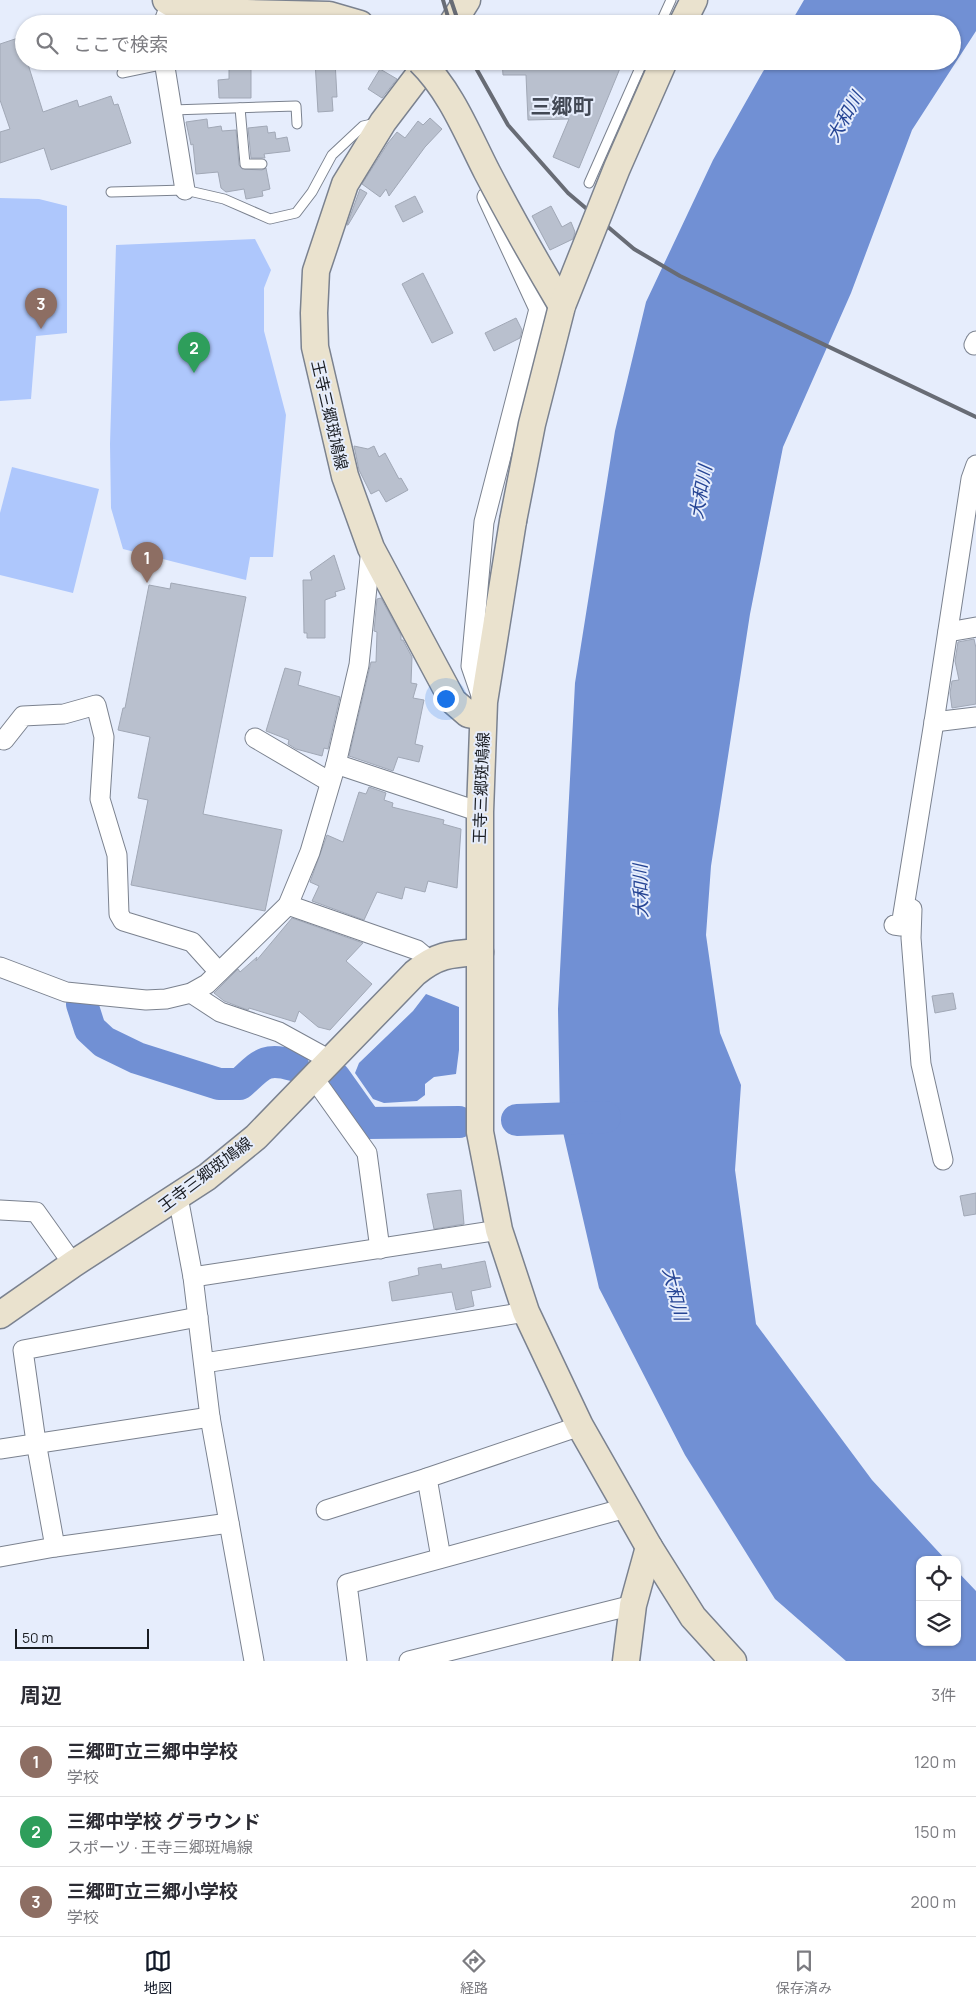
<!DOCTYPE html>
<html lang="ja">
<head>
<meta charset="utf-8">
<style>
	body { margin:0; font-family:Manrope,"Noto Sans JP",sans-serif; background:#f2f2f3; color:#2b2b33 }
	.controls { position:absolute; right:15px; bottom:15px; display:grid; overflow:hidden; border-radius:10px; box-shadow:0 1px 4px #0004 }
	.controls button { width:45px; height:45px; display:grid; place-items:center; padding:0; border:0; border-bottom:1px solid #e1e1e2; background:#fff; color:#2b2b33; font:25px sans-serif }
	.scale { position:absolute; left:15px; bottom:12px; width:134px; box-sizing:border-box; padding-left:5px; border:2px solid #1a1d22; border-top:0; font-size:14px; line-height:18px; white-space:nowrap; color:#1a1d22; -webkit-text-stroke:4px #e6edfc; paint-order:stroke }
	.you { position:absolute; left:445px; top:698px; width:18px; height:18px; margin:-12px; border:4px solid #fff; border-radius:50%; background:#1a73e8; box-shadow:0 0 0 8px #1a73e833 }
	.badge { display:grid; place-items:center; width:32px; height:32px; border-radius:50%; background:#111827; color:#fff; font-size:16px; font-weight:700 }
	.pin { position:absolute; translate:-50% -41px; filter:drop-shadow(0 1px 2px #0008) }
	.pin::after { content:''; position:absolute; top:26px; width:18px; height:15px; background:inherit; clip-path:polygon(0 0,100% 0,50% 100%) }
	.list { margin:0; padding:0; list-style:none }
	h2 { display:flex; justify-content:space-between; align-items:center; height:65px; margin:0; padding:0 20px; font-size:21px }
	h2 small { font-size:16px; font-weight:400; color:#7c7c81 }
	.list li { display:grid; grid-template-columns:32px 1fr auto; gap:15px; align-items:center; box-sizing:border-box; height:70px; padding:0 20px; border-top:1px solid #e1e1e2 }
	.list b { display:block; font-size:19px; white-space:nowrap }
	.list p { margin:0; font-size:16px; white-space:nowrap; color:#7c7c81 }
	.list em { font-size:16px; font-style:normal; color:#7c7c81 }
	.icon { flex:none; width:28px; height:28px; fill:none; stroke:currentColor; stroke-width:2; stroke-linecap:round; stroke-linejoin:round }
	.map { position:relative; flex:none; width:976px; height:1661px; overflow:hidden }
	.search { position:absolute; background:#fff; box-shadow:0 1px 4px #0004; left:15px; right:15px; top:15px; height:55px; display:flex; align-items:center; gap:12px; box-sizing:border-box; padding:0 18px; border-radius:28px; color:#7c7c81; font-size:19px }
	.sheet { height:275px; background:#fff }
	nav { display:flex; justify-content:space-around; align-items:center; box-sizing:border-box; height:70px; border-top:1px solid #e1e1e2; background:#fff; font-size:14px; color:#7c7c81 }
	nav a { display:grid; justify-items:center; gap:2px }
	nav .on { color:#111827 }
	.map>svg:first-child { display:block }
	.green { fill:#aec7fc }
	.water { fill:#7190d4 }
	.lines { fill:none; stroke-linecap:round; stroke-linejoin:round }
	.river { stroke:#7190d4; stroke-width:32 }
	.building { fill:#b9c0ce; stroke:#a1a8b6 }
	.lane-casing { stroke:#7b828f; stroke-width:11 }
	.street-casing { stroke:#7b828f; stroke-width:21 }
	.secondary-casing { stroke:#7b828f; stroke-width:29 }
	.lane { stroke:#fff; stroke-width:9 }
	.street { stroke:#fff; stroke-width:19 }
	.secondary { stroke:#eae2ce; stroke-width:26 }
	.rail { stroke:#686c75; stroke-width:4 }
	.secondary-bridge-casing { stroke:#7b828f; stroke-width:29; stroke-linecap:butt }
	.secondary-bridge { stroke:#eae2ce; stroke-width:26 }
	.labels { text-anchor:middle; stroke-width:4; stroke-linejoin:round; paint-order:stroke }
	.street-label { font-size:16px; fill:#1a1d22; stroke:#e6edfc }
	.water-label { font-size:18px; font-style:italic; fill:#254494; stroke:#e6edfc }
	.district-label { font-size:21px; font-weight:bold; fill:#424854; stroke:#e6edfc }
</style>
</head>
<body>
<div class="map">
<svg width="976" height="1661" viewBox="0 0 976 1661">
	<rect width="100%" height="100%" fill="#e6edfc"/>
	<!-- green -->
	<g class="green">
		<path d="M 0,198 L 39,199 L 67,206 L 67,333 L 36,336 L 31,399 L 0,401 Z"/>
		<path d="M 255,239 L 271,270 L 264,288 L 264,331 L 286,415 L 273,557 L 250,557 L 246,580 L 123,549 L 111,508 L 110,444 L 116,245 Z"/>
		<path d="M 12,467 L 99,489 L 73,593 L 0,575 L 0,513 Z"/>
	</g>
	<!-- water -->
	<g class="water">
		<path d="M 804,0 L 976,0 L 976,31 L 912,130 L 851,293 L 783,447 L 750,614 L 711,866 L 706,935 L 720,1033 L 741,1085 L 735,1170 L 756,1324 L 872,1480 L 946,1560 L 920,1560 L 920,1642 L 957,1642 L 957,1571 L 976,1591 L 976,1661 L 846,1661 L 775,1599 L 685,1455 L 599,1288 L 560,1119 L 558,1009 L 575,683 L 615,431 L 646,302 L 713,160 L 769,61 L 952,61 L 952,24 L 790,24 Z"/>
		<path d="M 426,994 L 459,1007 L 459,1050 L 456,1074 L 434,1077 L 425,1084 L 425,1095 L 417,1101 L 384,1103 L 373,1099 L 355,1073 L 359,1063 L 413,1011 Z"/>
	</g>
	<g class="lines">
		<!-- river -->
		<g class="river">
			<path d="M 82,1004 L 90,1029 L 104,1042 L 137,1058 L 219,1084 L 240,1084 C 261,1065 264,1057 293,1065"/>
			<path d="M 335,1078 L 367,1123 L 459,1122"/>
			<path d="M 517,1120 L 605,1117"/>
		</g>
	</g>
	<!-- building -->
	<g class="building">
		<path d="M 24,36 L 24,61 L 27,61 L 43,112 L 77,100 L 79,107 L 111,96 L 114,105 L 118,104 L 131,143 L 51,170 L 44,148 L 0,163 L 0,132 L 10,129 L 0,100 L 0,44 Z"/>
		<path d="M 315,61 L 335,61 L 337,97 L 332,97 L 333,111 L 318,112 Z"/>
		<path d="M 502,61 L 623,61 L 579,168 L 553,157 L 569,119 L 528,120 L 526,75 L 503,75 Z"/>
		<path d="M 229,68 L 251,68 L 251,98 L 219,98 L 218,80 L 229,79 Z"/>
		<path d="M 380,69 L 397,79 L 382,98 L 368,89 Z"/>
		<path d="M 430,118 L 442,129 L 425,147 L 389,196 L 386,189 L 380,197 L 362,184 L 388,143 L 397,132 L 405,138 L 418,121 L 423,125 Z"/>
		<path d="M 207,119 L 208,128 L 221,126 L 222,131 L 236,130 L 239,165 L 242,169 L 262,170 L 266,168 L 270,189 L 262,191 L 263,196 L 246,199 L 244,189 L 226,192 L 221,188 L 218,172 L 196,174 L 193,144 L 191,145 L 186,122 Z"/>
		<path d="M 267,126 L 268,133 L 275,132 L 276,139 L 287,137 L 290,151 L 264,154 L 265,158 L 251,158 L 248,128 Z"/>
		<path d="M 360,189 L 367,193 L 348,225 L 347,225 Z"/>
		<path d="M 415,196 L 423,212 L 403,222 L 395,206 Z"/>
		<path d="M 551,206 L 562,227 L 571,222 L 575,232 L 573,239 L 550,250 L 532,216 Z"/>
		<path d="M 423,273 L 453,333 L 432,343 L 402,284 Z"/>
		<path d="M 516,318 L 522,330 L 520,338 L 494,351 L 485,333 Z"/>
		<path d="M 354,446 L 368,449 L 374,446 L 379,457 L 385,453 L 399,479 L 401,478 L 408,490 L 386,502 L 379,490 L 371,494 L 359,470 Z"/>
		<path d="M 334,555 L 345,589 L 335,592 L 336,596 L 325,600 L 325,638 L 307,638 L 307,633 L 304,633 L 303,580 L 312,580 L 310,572 Z"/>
		<path d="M 171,583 L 246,597 L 203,814 L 282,830 L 265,911 L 131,885 L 148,800 L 138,798 L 150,737 L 118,730 L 123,708 L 125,708 L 149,585 L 170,589 Z"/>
		<path d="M 381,598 L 401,635 L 401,640 L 403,640 L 412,657 L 411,683 L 417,684 L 413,698 L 424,700 L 415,744 L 423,746 L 419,762 L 398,757 L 393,771 L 349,756 L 371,662 L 376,662 L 377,632 L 374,631 L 377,599 Z"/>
		<path d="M 974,639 L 976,648 L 976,704 L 952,708 L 950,693 L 952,681 L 959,680 L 955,661 L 958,642 Z"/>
		<path d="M 285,668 L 301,672 L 298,685 L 340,697 L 328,749 L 324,748 L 322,756 L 296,749 L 288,744 L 289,740 L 266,731 Z"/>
		<path d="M 369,787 L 386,793 L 384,800 L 393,803 L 392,807 L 444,820 L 443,824 L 461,829 L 457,888 L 428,881 L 425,892 L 405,887 L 402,899 L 377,892 L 364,920 L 312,901 L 319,886 L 310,882 L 327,835 L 343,842 L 359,792 L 366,794 Z"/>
		<path d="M 292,918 L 363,943 L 346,961 L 372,984 L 330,1030 L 318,1027 L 299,1011 L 295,1022 L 249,1008 L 248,1010 L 237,1006 L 224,1001 L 214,993 L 238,969 L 240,972 L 257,957 L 256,961 Z"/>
		<path d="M 953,993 L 956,1009 L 935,1013 L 932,996 Z"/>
		<path d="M 461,1190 L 464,1224 L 434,1229 L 427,1194 Z"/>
		<path d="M 976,1193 L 976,1214 L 964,1216 L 960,1196 Z"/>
		<path d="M 485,1261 L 491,1287 L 471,1291 L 474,1306 L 456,1310 L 452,1292 L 392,1301 L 389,1282 L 419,1275 L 418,1268 L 441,1264 L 442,1269 Z"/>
	</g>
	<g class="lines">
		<defs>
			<g id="lane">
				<path d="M 660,24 L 671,0"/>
				<path d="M 122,73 L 165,64"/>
				<path d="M 240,108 L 245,164 L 262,164"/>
				<path d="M 172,110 L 296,106 L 297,124"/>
				<path d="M 589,183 L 643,61"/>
				<path d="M 111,192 L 185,190 L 224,199 L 270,219 L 296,213 L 312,192 L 332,155 L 363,126 L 376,123"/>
			</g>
			<g id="street">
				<path d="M 163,24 L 171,3"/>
				<path d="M 164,61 L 185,190"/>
				<path d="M 974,345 L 976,341"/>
				<path d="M 948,632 L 976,627"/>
				<path d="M 483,701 L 471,666 L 484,522 L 539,309 L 487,197"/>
				<path d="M 934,722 L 976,717"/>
				<path d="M 255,738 L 330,782"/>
				<path d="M 4,740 L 23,716 L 64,714 L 96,705 L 104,737 L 100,799 L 117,855 L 119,914 L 123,921 L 192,942 L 219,972"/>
				<path d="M 336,764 L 480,812"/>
				<path d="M 288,905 L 417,950 L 430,961"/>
				<path d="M 912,909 L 911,938 L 921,1064 L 943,1160"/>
				<path d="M 894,925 L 901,926 L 934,722 L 971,479 L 976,465"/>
				<path d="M 0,967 L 66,992 L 146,1000 L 166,999 L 191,993 L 207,984 L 288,905 L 310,852 L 336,764 L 359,665 L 371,548"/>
				<path d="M 191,993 L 220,1012 L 279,1032 L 330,1060"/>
				<path d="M 313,1077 L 367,1153 L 380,1249"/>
				<path d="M 178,1197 L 193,1277 L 210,1417 L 254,1661"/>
				<path d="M 0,1210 L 36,1212 L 73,1264"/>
				<path d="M 193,1277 L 499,1230"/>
				<path d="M 204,1363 L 526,1312"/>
				<path d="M 0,1449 L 210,1417"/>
				<path d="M 326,1510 L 427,1478"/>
				<path d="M 55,1547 L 36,1442 L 23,1350 L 198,1317"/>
				<path d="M 0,1557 L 55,1547 L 229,1523"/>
				<path d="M 441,1558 L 427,1478 L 580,1426"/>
				<path d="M 357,1661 L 347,1584 L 626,1508"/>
				<path d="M 409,1661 L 633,1605"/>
			</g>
			<g id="secondary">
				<path d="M 166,0 L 171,3 L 206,12 L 329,15 L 360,24"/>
				<path d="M 452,24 L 467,0"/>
				<path d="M 682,24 L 694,0"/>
				<path d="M 425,61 L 421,72 L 383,122 L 345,184 L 316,271 L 314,313 L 315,347 L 345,476 L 371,548 L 453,701 L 468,714 L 483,717"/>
				<path d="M 513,521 L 484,702 L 480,812 L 480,1132 L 499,1230 L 526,1312 L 580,1426 L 649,1547 L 693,1617 L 733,1661"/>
				<path d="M 0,1315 L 73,1264 L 207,1177 L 256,1137 L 415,973 C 438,954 451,954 480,952"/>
				<path d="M 626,1661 L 633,1605 L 649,1547"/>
			</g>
		</defs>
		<!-- lane casing -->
		<use href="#lane" class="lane-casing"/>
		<!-- street casing -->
		<use href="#street" class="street-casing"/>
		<!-- secondary casing -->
		<use href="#secondary" class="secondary-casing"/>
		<!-- lane -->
		<use href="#lane" class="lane"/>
		<!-- street -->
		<use href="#street" class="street"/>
		<!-- secondary -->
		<use href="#secondary" class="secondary"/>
		<!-- rail -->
		<g class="rail">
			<path d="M 443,0 L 450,24"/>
			<path d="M 451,0 L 459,24"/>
			<path d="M 472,61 L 508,125 L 568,193 L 634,249 L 680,276 L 976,417"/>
		</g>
		<defs>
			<g id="secondary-bridge">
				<path d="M 420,61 C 451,91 468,135 487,172 C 511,218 536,262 562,306"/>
				<path d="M 513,521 L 532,424 L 562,306 L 617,168 L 664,61"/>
			</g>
		</defs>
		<!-- secondary-bridge casing -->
		<use href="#secondary-bridge" class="secondary-bridge-casing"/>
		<!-- secondary-bridge -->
		<use href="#secondary-bridge" class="secondary-bridge"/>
	</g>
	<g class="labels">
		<!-- street labels -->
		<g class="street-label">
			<text transform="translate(330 415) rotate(77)" y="6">王寺三郷斑鳩線</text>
			<text transform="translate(481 788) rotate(-88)" y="6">王寺三郷斑鳩線</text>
			<text transform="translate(205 1174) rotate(-37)" y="6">王寺三郷斑鳩線</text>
		</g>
		<!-- water labels -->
		<g class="water-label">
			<text transform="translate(845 117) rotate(-60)" y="6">大和川</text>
			<text transform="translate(701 492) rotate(-80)" y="6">大和川</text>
			<text transform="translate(641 891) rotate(-91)" y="6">大和川</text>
			<text transform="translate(675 1294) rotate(76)" y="6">大和川</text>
		</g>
		<!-- district labels -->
		<g class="district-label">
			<text x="562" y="114">三郷町</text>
		</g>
	</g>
</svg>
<div class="controls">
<button><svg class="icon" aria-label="locate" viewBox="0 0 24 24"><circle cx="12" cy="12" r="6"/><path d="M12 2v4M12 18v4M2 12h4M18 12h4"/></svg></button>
<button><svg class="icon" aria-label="layers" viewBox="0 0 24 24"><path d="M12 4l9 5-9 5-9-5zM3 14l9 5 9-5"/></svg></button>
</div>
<div class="scale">50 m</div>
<div class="you"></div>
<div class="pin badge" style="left:147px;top:583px;background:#8d6e63">1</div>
<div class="pin badge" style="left:194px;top:373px;background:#2e9e5b">2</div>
<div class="pin badge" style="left:41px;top:329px;background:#8d6e63">3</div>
<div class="search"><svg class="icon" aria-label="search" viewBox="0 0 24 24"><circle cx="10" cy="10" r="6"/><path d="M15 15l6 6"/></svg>ここで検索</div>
</div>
<section class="sheet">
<h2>周辺<small>3件</small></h2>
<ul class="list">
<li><span class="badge" style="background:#8d6e63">1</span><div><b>三郷町立三郷中学校</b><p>学校</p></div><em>120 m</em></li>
<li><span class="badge" style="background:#2e9e5b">2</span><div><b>三郷中学校 グラウンド</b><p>スポーツ · 王寺三郷斑鳩線</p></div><em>150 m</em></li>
<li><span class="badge" style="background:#8d6e63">3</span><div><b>三郷町立三郷小学校</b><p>学校</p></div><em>200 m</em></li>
</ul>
</section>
<nav>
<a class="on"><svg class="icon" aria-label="map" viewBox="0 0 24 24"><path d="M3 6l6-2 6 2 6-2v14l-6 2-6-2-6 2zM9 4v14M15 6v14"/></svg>地図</a>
<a><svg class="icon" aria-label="directions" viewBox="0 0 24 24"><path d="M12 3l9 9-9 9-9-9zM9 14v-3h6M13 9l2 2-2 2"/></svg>経路</a>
<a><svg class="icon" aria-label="saved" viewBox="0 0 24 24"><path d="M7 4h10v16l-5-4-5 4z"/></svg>保存済み</a>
</nav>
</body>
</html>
